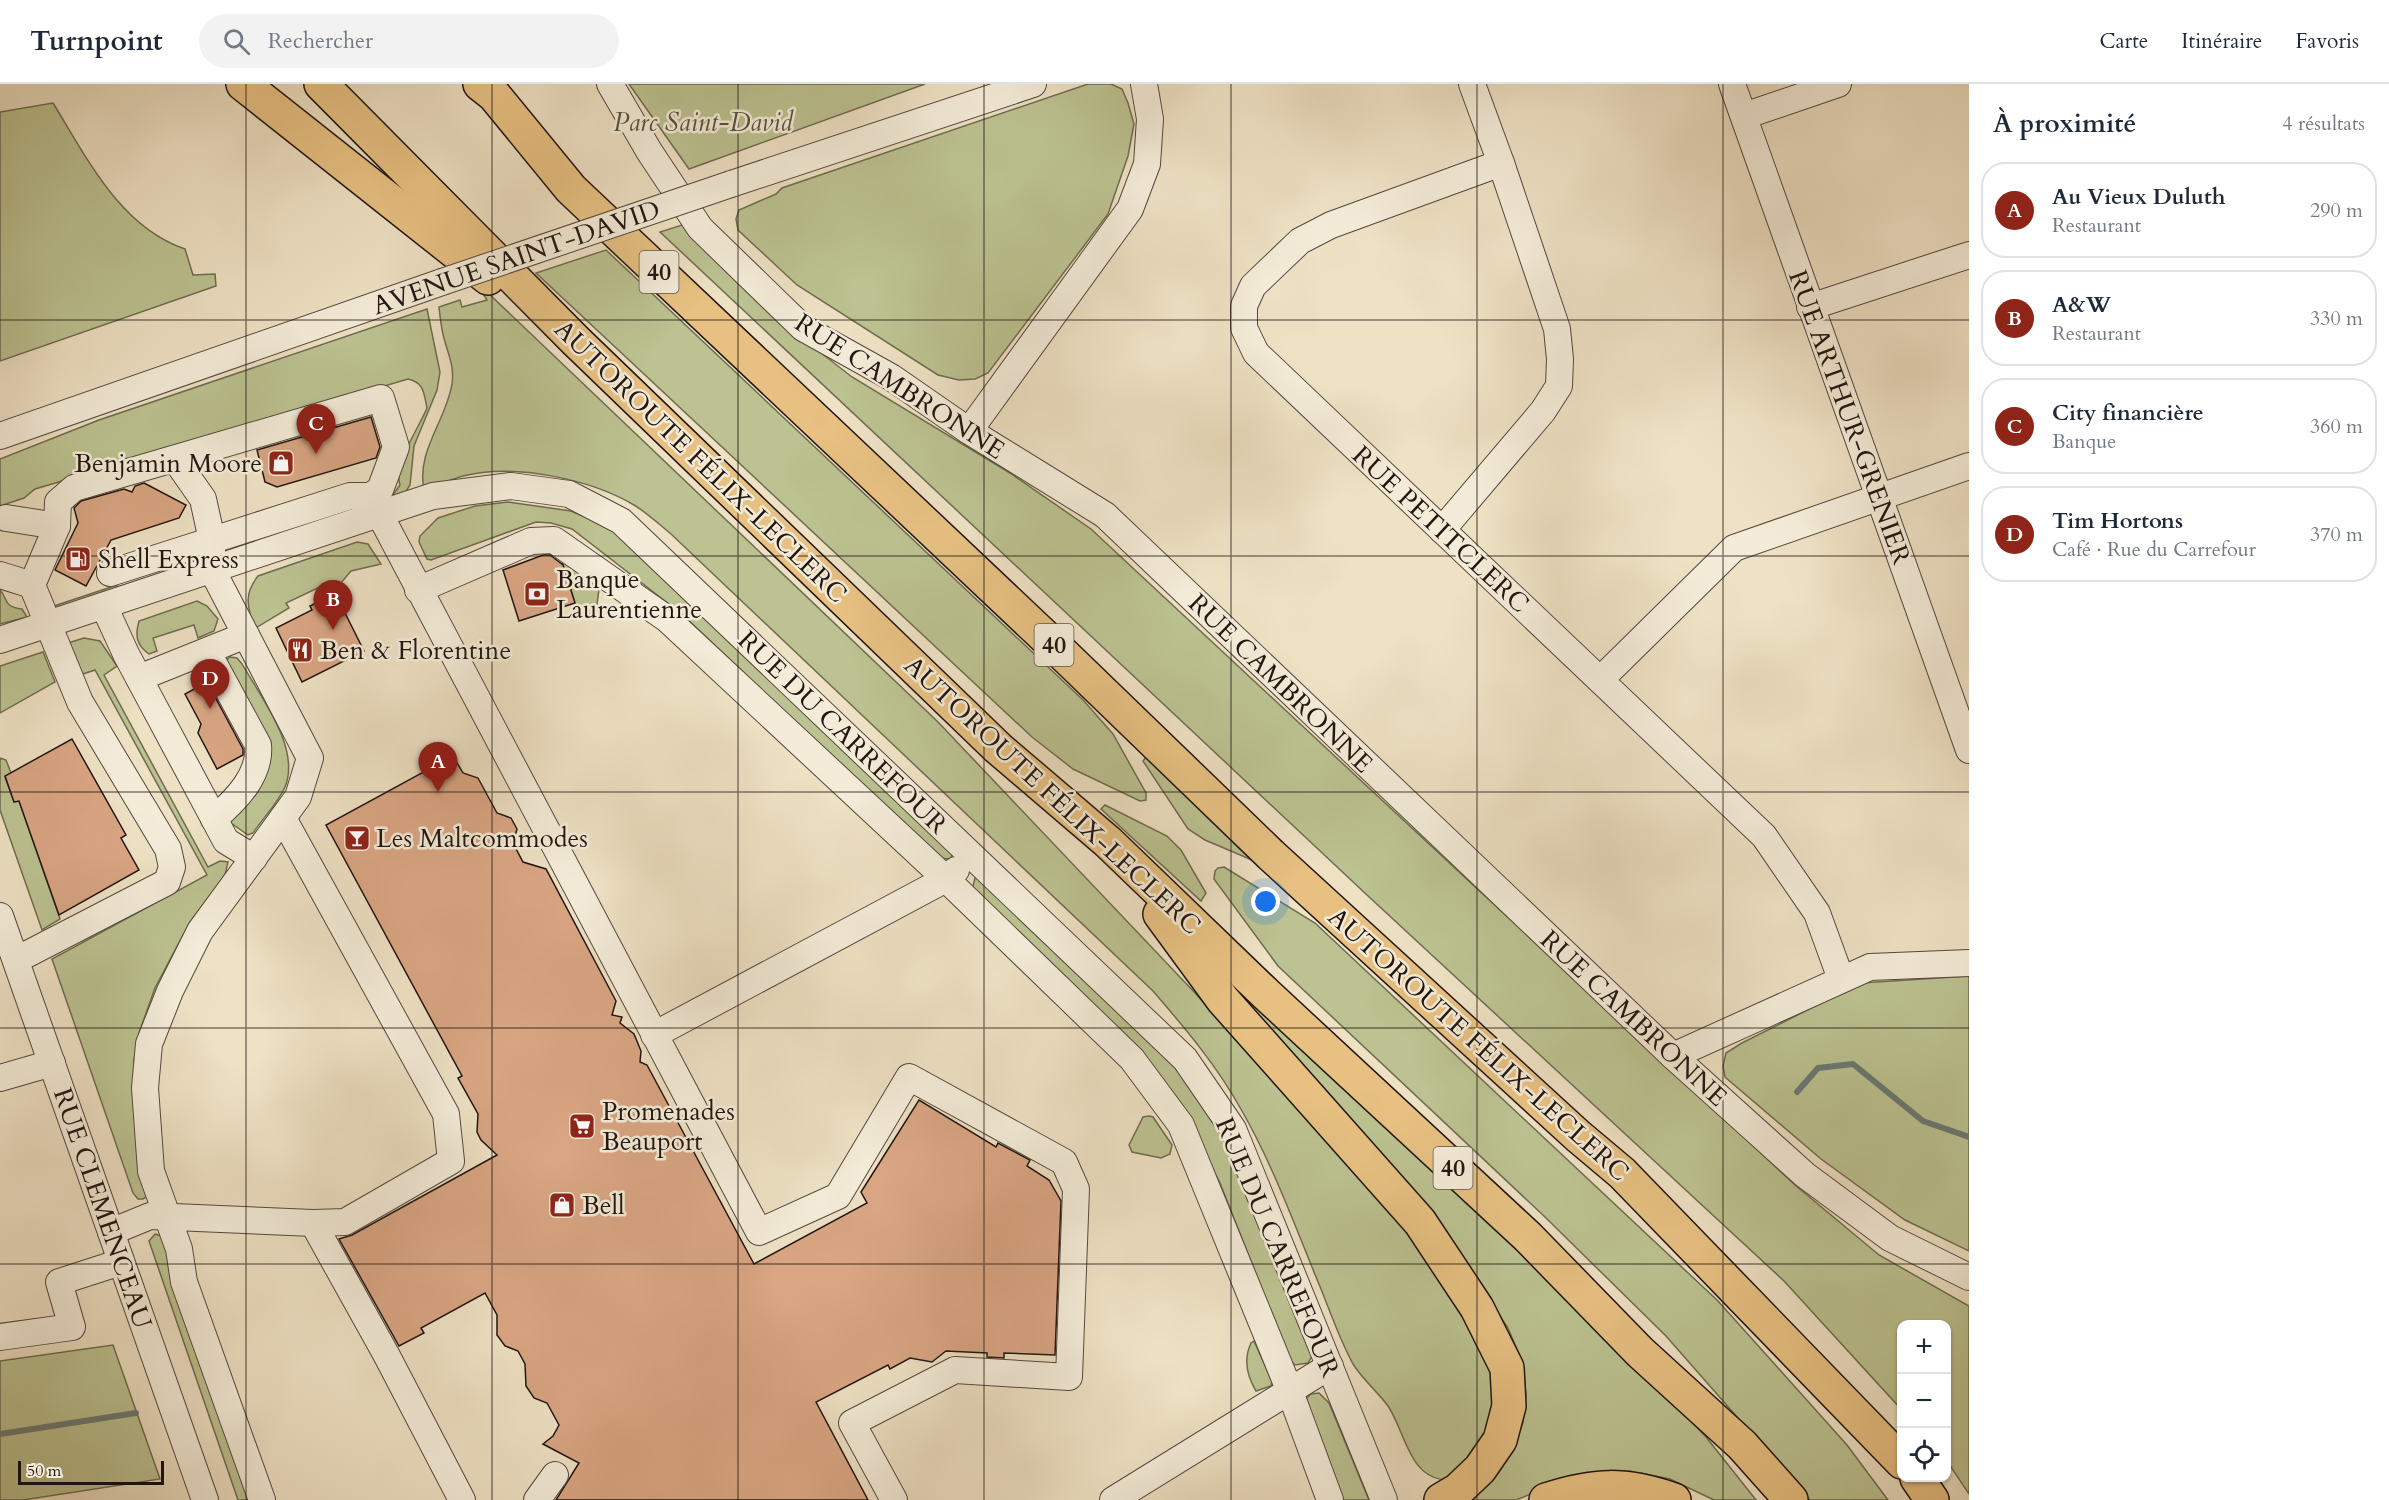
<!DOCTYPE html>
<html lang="fr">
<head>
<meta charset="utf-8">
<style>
	body { margin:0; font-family:Cardo,serif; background:#f2f2f3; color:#1f2937 }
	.controls { position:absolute; right:18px; bottom:18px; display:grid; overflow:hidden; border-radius:12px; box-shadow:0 2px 4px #0004 }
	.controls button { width:54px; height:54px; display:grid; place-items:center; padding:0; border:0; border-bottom:2px solid #e0e1e3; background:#fff; color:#1f2937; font:30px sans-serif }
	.scale { position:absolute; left:18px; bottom:15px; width:146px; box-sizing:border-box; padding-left:6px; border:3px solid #211510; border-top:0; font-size:16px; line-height:21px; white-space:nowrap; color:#211510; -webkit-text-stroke:4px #f4ecd9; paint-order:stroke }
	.you { position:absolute; left:1266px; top:818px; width:21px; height:21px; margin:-15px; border:4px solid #fff; border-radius:50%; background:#1a73e8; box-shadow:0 0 0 9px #1a73e833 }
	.badge { display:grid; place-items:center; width:39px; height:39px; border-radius:50%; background:#8f2418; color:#fff; font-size:20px; font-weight:700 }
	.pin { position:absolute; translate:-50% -50px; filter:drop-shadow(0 2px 3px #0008) }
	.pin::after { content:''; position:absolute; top:32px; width:21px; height:18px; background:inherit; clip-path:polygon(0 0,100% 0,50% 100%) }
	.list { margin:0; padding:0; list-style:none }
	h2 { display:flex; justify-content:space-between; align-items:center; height:78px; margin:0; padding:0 24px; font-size:26px }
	h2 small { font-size:20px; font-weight:400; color:#747a83 }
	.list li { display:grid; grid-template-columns:39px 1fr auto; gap:18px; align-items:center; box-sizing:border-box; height:96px; margin:0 12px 12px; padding:0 12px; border:2px solid #e0e1e3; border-radius:24px }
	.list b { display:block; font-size:22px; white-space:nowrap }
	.list p { margin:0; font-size:20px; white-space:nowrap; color:#747a83 }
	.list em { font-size:20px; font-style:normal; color:#747a83 }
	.icon { flex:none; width:33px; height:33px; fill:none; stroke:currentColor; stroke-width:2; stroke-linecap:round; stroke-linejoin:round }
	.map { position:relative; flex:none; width:1969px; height:1416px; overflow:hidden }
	header { display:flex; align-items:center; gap:36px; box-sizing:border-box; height:84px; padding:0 30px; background:#fff; border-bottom:2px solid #e0e1e3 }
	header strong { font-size:28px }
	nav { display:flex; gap:33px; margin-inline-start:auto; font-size:21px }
	.search { width:420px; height:54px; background:#f2f2f3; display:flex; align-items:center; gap:15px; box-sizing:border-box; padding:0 21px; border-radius:33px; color:#747a83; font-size:22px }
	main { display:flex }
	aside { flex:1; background:#fff }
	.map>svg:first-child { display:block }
	.green { fill:#bcc291; stroke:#6e6c50; stroke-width:1.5 }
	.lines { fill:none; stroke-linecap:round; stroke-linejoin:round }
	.stream { stroke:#697a73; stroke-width:6 }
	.building { fill:#d9a583; stroke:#211510; stroke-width:1.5 }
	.minor-casing { stroke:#54483d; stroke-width:28 }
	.highway-casing { stroke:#211510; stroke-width:36 }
	.minor { stroke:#f4ecd9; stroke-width:26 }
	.highway { stroke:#e7c082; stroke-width:33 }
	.minor-bridge-casing { stroke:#54483d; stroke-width:28; stroke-linecap:butt }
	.minor-bridge { stroke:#f4ecd9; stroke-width:26 }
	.grid { fill:none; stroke:#211510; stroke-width:1.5; stroke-opacity:0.55 }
	.labels { text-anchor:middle; stroke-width:5; stroke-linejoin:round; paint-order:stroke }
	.shield { fill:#f4ecd9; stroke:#60564c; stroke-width:1.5 }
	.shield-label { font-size:24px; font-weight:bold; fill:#211510 }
	.park-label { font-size:26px; font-style:italic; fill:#57523d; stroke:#f4ecd9 }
	.street-label { font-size:26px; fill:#211510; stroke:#f4ecd9 }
	.poi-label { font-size:26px; fill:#211510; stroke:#f4ecd9; text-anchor:start }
</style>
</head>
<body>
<header>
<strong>Turnpoint</strong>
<div class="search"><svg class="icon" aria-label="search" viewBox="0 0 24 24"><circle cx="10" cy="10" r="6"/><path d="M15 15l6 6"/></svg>Rechercher</div>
<nav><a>Carte</a><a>Itinéraire</a><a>Favoris</a></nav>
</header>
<main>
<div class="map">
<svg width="1969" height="1416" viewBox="0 0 1969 1416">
	<rect width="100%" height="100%" fill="#eee1c4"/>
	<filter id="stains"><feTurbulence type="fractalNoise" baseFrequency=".00333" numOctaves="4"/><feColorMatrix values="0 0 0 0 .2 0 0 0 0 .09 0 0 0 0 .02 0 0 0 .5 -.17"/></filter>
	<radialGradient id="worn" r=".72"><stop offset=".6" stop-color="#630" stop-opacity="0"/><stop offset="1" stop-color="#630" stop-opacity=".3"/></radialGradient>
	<!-- green -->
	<g class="green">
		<path d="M 629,0 L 925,0 L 689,85 Z"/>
		<path d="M 1088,0 L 1111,0 L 1122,5 L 1128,19 L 1134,40 L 1128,72 L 1108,130 L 988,289 L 975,295 L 959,296 L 938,291 L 797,201 L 738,146 L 736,135 L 739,126 L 776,110 L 782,104 Z"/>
		<path d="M 53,19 C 87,74 120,143 185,165 L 193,191 L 215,190 L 216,202 L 0,277 L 0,28 Z"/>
		<path d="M 685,140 L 798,251 L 852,293 L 1010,389 L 1091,445 L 1795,1101 L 1879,1171 L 1969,1222 L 1969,1410 L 1947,1377 L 1946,1240 L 1902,1240 L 1901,1325 L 1784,1197 L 1367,811 L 660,148 Z"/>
		<path d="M 606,166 L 1083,616 L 1113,650 L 1146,709 L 1146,716 L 1140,717 L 1073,685 L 1032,653 L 536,189 Z"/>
		<path d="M 485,206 L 938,638 L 1196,910 L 1434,1179 L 1491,1270 L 1499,1342 L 1450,1396 C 1409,1397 1406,1349 1388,1322 C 1377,1307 1363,1296 1353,1280 C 1340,1256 1331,1230 1321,1205 C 1296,1145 1274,1083 1242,1027 C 1218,983 1185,944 1153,907 L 671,450 C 659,440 647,429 634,421 C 590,395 514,379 463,392 C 450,396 437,401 424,406 C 416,367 446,337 452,300 C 455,282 447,268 443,250 C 441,242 440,232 439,223 L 460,216 L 462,223 L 487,216 L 482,208 Z"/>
		<path d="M 427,225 L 440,288 L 437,306 L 414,362 L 410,401 L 405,409 L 390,415 L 400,401 C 393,380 419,344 427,324 C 424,310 424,298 408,295 L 35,405 L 24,414 L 0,422 L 0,375 L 99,336 Z"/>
		<path d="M 508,418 L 571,427 L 608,443 L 647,468 L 953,769 L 950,775 L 939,774 L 683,531 L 572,445 L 551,439 L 536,438 L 431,476 L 427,475 L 419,458 L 420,452 L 438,434 L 475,422 Z"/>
		<path d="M 357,458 L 368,460 L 381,480 L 351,487 L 341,499 L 327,506 L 324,501 L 286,519 L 289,524 L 254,545 C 248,523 243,511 258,492 Z"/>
		<path d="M 561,474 L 599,505 L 596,527 L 584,532 L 575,519 Z"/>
		<path d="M 117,501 L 118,506 L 53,528 L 51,523 Z"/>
		<path d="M 0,506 C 9,516 2,522 22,525 L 27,533 L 0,540 Z"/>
		<path d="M 197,517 L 207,522 L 218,535 L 214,547 L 198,554 L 194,541 L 153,554 L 157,567 L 149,570 C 136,561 135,551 139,537 Z"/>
		<path d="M 84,554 L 100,557 L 117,582 L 104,591 L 208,783 L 220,777 L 228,778 L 225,791 L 190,838 L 155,904 L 139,949 L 134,976 L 137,1059 L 148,1112 L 143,1115 L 138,1115 L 133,1109 L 52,875 L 207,791 L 95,586 L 80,591 L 68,559 Z"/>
		<path d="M 43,568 L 55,598 L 0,629 L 0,582 Z"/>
		<path d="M 230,573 L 237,574 L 242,580 C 261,613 301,665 285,703 C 278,719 263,734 253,749 L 248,751 L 231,739 L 231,734 L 256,696 L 225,577 Z"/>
		<path d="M 1147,672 L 1252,776 L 1205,756 L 1188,745 L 1143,677 Z"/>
		<path d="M 0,674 L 6,676 L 11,689 L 5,693 L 14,718 L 19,717 L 60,835 L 42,846 L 0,726 Z"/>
		<path d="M 1105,721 L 1167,752 L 1181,766 L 1206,809 L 1201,817 L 1101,725 Z"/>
		<path d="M 1224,783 L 1315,839 L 1718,1217 L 1847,1361 L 1888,1416 L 1810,1416 L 1666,1252 L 1545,1133 L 1278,882 L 1214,795 L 1215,787 L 1218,784 Z"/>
		<path d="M 981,793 L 1171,977 L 1198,1014 L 1221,1050 L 1243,1095 L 1312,1272 L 1308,1279 L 1295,1281 L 1290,1276 L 1220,1099 L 1197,1054 L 975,809 L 973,802 L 975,794 Z"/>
		<path d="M 1969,892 L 1969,1167 L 1905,1136 L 1821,1075 L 1725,993 L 1723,982 L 1726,969 L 1742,959 L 1861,899 Z"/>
		<path d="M 1237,901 L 1242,903 L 1629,1272 L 1706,1353 L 1756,1416 L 1714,1416 L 1670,1395 L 1630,1387 L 1596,1389 L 1561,1398 L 1516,1416 L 1470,1416 L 1478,1410 L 1499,1388 L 1514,1364 L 1523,1338 L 1526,1310 L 1522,1277 L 1508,1244 L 1459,1169 L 1234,911 Z"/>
		<path d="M 1149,1032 L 1153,1033 L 1172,1061 L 1170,1070 L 1161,1074 L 1132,1068 L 1129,1061 L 1143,1033 Z"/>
		<path d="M 155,1150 L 161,1152 L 165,1157 L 249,1416 L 238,1416 L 149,1157 Z"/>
		<path d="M 1254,1257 L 1272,1297 L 1271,1302 L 1256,1307 C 1247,1292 1243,1276 1251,1259 Z"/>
		<path d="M 113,1261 L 160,1395 L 23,1416 L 0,1416 L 0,1277 Z"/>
		<path d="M 1319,1309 L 1329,1319 L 1369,1416 L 1342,1416 L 1307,1319 L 1307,1314 L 1311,1310 Z"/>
	</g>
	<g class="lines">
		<!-- stream -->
		<g class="stream">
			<path d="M 1797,1008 L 1818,984 L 1853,980 L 1923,1037 L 1969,1053"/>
			<path d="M 0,1350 L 136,1329"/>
		</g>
	</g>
	<!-- building -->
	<g class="building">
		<path d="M 371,333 L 380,363 L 376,374 L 277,403 L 265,398 L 257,366 Z"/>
		<path d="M 144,399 L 186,421 L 179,434 L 111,456 L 86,502 L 55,486 L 78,439 L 74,424 L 81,417 L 124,405 L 132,408 L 135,402 Z"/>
		<path d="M 543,471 L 550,471 L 563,481 L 575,519 L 519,537 L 503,486 Z"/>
		<path d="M 335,509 L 364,567 L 302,598 L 276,544 L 312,526 L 310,522 Z"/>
		<path d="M 207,598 L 243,665 L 243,671 L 217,685 L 198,649 L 201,640 L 185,610 Z"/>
		<path d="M 72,655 L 126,751 L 121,754 L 139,786 L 59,831 L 19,717 L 14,718 L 5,692 Z"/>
		<path d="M 453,672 L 463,689 L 478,694 L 497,729 L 511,734 L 517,745 L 513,759 L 523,778 L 546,785 L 616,917 L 612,931 L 622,933 L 620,939 L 634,950 L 641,967 L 640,978 L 647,981 L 754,1180 L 867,1119 L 861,1108 L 919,1016 L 996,1063 L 998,1059 L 1030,1076 L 1027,1082 L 1049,1096 L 1061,1117 L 1055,1271 L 1004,1269 L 1004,1274 L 987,1273 L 987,1269 L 946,1267 L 932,1278 L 910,1274 L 890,1285 L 888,1281 L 816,1318 L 868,1416 L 556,1416 L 579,1379 L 543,1360 L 553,1352 L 559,1341 L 547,1319 L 534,1314 L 526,1302 L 525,1280 L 518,1267 L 505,1262 L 497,1251 L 497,1231 L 485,1209 L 421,1244 L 424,1249 L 399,1262 L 339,1155 L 352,1151 L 497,1071 L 481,1056 L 477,1048 L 478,1030 L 458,994 L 462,992 L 326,741 Z"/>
	</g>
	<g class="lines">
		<defs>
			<g id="minor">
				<path d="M 610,0 L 649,67 L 700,144 L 803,244 L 891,293 L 969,347 L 1105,431 L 1673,972 L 1805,1091 L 1890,1154 L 1969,1193"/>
				<path d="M 1732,0 L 1969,666"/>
				<path d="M 1744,32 L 1838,0"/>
				<path d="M 1501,79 L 1331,141 L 1300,157 L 1253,202 L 1244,222 L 1244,244 L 1256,269 L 1764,752 L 1817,829 L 1841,895"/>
				<path d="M 731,100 L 1033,0"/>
				<path d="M 1810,223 L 1969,171"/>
				<path d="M 969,347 L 1130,125 L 1147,80 L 1150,35 L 1144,0"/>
				<path d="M 0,352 L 442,198"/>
				<path d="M 175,375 L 203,415 L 212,456 L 212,486 L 310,674 L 298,713 L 200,847 L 170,907 L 149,960 L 145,1004 L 151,1087 L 179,1165 L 184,1198 L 262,1416"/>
				<path d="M 6,434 L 57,442"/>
				<path d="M 1442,446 L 1543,327 L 1559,302 L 1560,275 L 1557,245 L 1501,79 L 1472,0"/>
				<path d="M 110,489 L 350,412 L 370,412"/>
				<path d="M 0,491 L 32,501"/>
				<path d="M 418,506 L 531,457 L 554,456 L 667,535 L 946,795 L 1132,975 L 1181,1041 L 1289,1305 L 1330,1416"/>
				<path d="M 104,522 L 126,570 L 226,757 L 254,774"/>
				<path d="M 0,556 L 433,412 L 511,402 L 569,410 L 621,437 L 1185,975 L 1233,1045 L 1384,1416"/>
				<path d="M 207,567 L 258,661 C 261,691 236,716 214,735"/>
				<path d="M 139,594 L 246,551"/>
				<path d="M 1600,596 L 1734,464 L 1969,382"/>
				<path d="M 0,832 L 205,1416"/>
				<path d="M 16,876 L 167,798 L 172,783 L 168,765 L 80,618 L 32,501 L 57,442 L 58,418 L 74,404 L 381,314 L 396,363 L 380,406 L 370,412 L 759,1148 L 838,1112 L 909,993 L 1064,1078 L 1076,1105 L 1069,1293 L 955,1286 L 852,1339 L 894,1416"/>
				<path d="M 654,951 L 946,795 L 956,786"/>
				<path d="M 1673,972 L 1870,883 L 1969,879"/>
				<path d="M 0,994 L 52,979"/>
				<path d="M 313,1139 L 387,1272 L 462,1416"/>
				<path d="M 111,1148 L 150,1132 L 313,1139 L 345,1138 L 451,1077 L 446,1030 L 283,734"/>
				<path d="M 0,1253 L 72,1243 L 59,1198 L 121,1178"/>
				<path d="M 537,1416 L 555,1391"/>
				<path d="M 1113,1416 L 1330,1282"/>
			</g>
			<g id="highway">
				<path d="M 243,0 L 488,194"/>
				<path d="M 321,0 L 576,257 L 998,664 L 1108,758 L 1266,910 L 1528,1153 L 1640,1268 L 1742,1361 L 1791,1416"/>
				<path d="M 480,0 L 494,11 L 571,105 L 1061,568 L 1271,771 L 1578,1052 L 1622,1089 L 1902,1378"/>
				<path d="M 1160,830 L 1223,916 L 1420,1138 L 1477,1224 L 1507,1284 L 1509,1322 L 1500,1356 L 1480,1385 L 1458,1406 L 1441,1416"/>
				<path d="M 1917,1394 L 1932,1416"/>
				<path d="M 1546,1416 C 1594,1400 1625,1399 1674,1416"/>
			</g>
		</defs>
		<!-- minor casing -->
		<use href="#minor" class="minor-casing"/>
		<!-- highway casing -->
		<use href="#highway" class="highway-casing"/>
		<!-- minor -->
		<use href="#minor" class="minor"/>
		<!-- highway -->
		<use href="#highway" class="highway"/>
		<defs>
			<path id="minor-bridge" d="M 442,198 L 731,100"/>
		</defs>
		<!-- minor-bridge casing -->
		<use href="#minor-bridge" class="minor-bridge-casing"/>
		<!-- minor-bridge -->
		<use href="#minor-bridge" class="minor-bridge"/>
	</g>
	<!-- grid -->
	<path class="grid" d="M 246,0 L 246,1416M 492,0 L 492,1416M 738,0 L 738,1416M 984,0 L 984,1416M 1231,0 L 1231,1416M 1477,0 L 1477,1416M 1723,0 L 1723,1416M 0,236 L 1969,236M 0,472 L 1969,472M 0,708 L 1969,708M 0,944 L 1969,944M 0,1180 L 1969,1180"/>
	<!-- icons -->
	<defs>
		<symbol id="shop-square" viewBox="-11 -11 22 22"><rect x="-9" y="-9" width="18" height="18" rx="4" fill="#8f2418" stroke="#f4ecd9"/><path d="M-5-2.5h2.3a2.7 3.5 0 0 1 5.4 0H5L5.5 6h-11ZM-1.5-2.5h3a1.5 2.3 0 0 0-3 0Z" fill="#fff"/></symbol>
		<symbol id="fuel-square" viewBox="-11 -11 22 22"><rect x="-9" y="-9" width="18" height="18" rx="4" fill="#8f2418" stroke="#f4ecd9"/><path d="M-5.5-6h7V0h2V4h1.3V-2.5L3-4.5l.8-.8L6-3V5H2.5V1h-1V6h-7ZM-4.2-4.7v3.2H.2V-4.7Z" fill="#fff"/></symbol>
		<symbol id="bank-square" viewBox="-11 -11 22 22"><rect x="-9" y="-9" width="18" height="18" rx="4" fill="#8f2418" stroke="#f4ecd9"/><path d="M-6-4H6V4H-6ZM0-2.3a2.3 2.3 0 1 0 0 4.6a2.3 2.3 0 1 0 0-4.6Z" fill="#fff"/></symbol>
		<symbol id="restaurant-square" viewBox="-11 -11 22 22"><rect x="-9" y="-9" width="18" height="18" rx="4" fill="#8f2418" stroke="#f4ecd9"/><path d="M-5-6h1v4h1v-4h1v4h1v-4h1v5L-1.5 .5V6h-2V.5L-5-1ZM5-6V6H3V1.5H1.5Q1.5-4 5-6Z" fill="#fff"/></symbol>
		<symbol id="bar-square" viewBox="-11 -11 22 22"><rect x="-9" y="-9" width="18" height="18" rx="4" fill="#8f2418" stroke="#f4ecd9"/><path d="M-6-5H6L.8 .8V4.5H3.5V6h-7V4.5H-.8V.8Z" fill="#fff"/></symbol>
		<symbol id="supermarket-square" viewBox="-11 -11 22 22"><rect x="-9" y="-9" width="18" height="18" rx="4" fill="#8f2418" stroke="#f4ecd9"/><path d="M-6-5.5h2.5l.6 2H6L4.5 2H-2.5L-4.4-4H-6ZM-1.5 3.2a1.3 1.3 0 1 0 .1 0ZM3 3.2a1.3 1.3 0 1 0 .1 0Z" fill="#fff"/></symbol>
	</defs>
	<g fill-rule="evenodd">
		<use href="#shop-square" x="266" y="364" width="30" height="30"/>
		<use href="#fuel-square" x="63" y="460" width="30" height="30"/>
		<use href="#bank-square" x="522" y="495" width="30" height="30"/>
		<use href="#restaurant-square" x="285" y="551" width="30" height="30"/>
		<use href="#bar-square" x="342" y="739" width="30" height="30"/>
		<use href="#supermarket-square" x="567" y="1027" width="30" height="30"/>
		<use href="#shop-square" x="547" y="1106" width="30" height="30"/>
	</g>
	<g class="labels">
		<!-- shield labels -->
		<g class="shield">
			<rect x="639.5" y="167" width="39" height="42" rx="4.5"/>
			<rect x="1034.5" y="540" width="39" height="42" rx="4.5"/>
			<rect x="1433.5" y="1063" width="39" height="42" rx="4.5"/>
		</g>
		<g class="shield-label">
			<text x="659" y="196">40</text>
			<text x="1054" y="569">40</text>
			<text x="1453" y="1092">40</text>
		</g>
		<!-- park labels -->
		<g class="park-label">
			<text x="703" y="47">Parc Saint-David</text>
		</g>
		<!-- street labels -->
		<g class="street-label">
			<text transform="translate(516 173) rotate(-19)" y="9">AVENUE SAINT-DAVID</text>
			<text transform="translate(900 302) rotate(33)" y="9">RUE CAMBRONNE</text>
			<text transform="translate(1850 333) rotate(70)" y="9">RUE ARTHUR-GRENIER</text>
			<text transform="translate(701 377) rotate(44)" y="9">AUTOROUTE FÉLIX-LECLERC</text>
			<text transform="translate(1441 445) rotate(43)" y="9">RUE PETITCLERC</text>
			<text transform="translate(1281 599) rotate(44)" y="9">RUE CAMBRONNE</text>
			<text transform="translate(843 648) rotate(44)" y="9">RUE DU CARREFOUR</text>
			<text transform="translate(1053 711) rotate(43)" y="9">AUTOROUTE FÉLIX-LECLERC</text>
			<text transform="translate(1634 934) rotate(43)" y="9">RUE CAMBRONNE</text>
			<text transform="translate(1479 960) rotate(42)" y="9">AUTOROUTE FÉLIX-LECLERC</text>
			<text transform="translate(103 1124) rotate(71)" y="9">RUE CLEMENCEAU</text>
			<text transform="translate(1278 1163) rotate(67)" y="9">RUE DU CARREFOUR</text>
		</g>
		<!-- poi labels -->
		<g class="poi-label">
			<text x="262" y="388" text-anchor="end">Benjamin Moore</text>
			<text x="98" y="484">Shell Express</text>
			<text x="556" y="504">Banque<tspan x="556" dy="30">Laurentienne</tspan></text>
			<text x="320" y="575">Ben &amp; Florentine</text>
			<text x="376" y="763">Les Maltcommodes</text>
			<text x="602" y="1036">Promenades<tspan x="602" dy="30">Beauport</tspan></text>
			<text x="582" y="1130">Bell</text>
		</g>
	</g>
	<rect width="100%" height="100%" filter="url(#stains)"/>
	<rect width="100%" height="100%" fill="url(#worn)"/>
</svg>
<div class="controls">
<button>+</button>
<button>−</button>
<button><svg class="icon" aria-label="locate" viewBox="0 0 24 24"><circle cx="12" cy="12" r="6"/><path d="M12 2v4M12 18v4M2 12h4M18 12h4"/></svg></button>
</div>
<div class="scale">50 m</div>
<div class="you"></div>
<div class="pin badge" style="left:438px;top:708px">A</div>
<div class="pin badge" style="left:333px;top:546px">B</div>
<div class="pin badge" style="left:316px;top:370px">C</div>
<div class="pin badge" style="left:210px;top:625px">D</div>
</div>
<aside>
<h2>À proximité<small>4 résultats</small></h2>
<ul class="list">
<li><span class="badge">A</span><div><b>Au Vieux Duluth</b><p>Restaurant</p></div><em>290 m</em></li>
<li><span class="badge">B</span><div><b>A&amp;W</b><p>Restaurant</p></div><em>330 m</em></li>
<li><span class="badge">C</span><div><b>City financière</b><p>Banque</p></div><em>360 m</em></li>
<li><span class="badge">D</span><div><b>Tim Hortons</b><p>Café · Rue du Carrefour</p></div><em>370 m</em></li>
</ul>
</aside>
</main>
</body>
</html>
